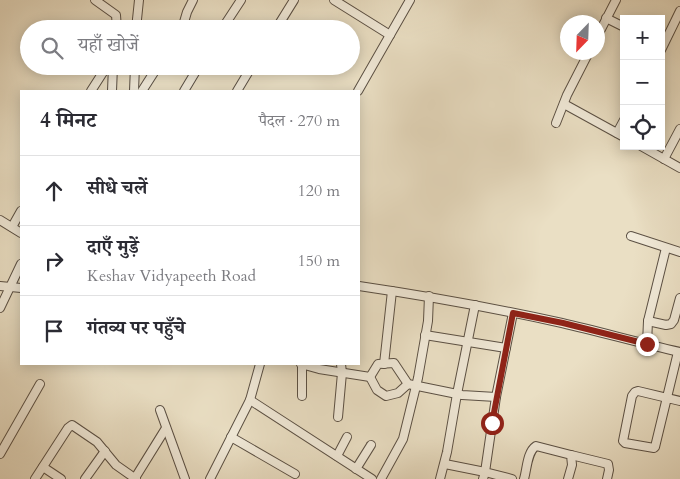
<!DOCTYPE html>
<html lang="hi">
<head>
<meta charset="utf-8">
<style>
	body { margin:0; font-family:Cardo,"Noto Serif Devanagari",serif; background:#f2f2f3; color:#2b2b33 }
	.controls { position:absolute; right:15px; top:15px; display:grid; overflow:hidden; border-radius:0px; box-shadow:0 2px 12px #0003 }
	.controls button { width:45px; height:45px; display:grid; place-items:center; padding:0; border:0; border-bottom:1px solid #e1e1e2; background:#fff; color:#2b2b33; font:25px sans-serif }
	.compass { position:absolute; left:560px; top:15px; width:45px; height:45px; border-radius:50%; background:#fff; box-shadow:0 2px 12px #0003; rotate:203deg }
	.stop { position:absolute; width:15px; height:15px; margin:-11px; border:4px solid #8f2418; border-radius:50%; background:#fff }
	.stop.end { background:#8f2418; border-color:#fff; box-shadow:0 1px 5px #0008 }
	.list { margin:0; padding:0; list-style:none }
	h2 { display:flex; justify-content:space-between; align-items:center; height:65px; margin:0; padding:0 20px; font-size:21px }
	h2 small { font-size:16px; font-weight:400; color:#7c7c81 }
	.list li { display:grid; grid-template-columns:32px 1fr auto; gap:15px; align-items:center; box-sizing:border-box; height:70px; padding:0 20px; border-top:1px solid #e1e1e2 }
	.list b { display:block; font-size:19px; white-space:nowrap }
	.list p { margin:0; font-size:16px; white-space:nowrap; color:#7c7c81 }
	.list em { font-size:16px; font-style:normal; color:#7c7c81 }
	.icon { flex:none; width:28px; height:28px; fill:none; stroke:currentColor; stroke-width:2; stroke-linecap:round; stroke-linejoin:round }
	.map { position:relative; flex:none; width:680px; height:479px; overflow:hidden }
	.search { position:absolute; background:#fff; box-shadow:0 2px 12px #0003; left:20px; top:20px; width:340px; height:55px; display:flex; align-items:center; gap:12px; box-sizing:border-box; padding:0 18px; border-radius:28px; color:#7c7c81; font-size:19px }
	.panel { position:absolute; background:#fff; box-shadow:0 2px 12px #0003; left:20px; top:90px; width:340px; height:275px; border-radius:0px }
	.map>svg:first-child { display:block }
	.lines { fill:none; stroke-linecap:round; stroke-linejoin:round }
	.minor-casing { stroke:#5b5044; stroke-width:10 }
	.minor { stroke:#f1ead9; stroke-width:8 }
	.route { stroke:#8f2418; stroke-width:6 }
</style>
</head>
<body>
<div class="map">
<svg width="680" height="479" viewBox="0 0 680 479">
	<rect width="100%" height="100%" fill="#eadfc4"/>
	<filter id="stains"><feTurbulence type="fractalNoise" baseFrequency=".004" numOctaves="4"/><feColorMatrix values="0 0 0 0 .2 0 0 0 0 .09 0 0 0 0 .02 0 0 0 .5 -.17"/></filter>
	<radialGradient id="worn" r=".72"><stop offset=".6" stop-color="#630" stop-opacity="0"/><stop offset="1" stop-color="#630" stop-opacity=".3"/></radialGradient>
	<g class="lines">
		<defs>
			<g id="minor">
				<path d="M 95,0 L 116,15 L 117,29"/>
				<path d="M 334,0 L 390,35"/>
				<path d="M 606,18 L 624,27"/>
				<path d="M 136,29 L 139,0"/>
				<path d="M 182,29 L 187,12 L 193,0"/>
				<path d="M 222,29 L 241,0"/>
				<path d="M 276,29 L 294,0"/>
				<path d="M 598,35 L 616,0"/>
				<path d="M 661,50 L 680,11"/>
				<path d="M 91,91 L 107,66"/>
				<path d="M 112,91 L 113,66"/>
				<path d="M 134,91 L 135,66"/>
				<path d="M 142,91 L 158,66"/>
				<path d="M 184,91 L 199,66"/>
				<path d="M 237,91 L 252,66"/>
				<path d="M 358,91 L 410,0"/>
				<path d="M 564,104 L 624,137"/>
				<path d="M 556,123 L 567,95 L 589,52"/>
				<path d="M 617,133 L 624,120"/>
				<path d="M 641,146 L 680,168"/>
				<path d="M 664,159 L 680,129"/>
				<path d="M 0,220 L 21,233"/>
				<path d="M 12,227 L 21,211"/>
				<path d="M 631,236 L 680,252"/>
				<path d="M 0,286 L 21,288"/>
				<path d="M 359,286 C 427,296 494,308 562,323 C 601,332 640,343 680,352"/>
				<path d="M 0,308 L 21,264"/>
				<path d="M 648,321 L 666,325 L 671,324 L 674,320 L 680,298"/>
				<path d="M 425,335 L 506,348"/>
				<path d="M 647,344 L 648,321 L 666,248"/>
				<path d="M 678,352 L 655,447 L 654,448 L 625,443 L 623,441 L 632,396 L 635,392 L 638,391 L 680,401"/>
				<path d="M 301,364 L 319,369 L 370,377 L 378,364 L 394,363 L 408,384 L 462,395 L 496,397 L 485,472 L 512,479"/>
				<path d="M 384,364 L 392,291"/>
				<path d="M 370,377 L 377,390 L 386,396 L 398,393 L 408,384"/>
				<path d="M 302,396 L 302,364"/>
				<path d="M 496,397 L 513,313"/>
				<path d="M 250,400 L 372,479"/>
				<path d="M 160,410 L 185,479"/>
				<path d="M 338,417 L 342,373 L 341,364"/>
				<path d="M 231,437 L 295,474"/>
				<path d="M 0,454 L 40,384"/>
				<path d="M 571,455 L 608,464 L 609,470 L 607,479"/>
				<path d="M 337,456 L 347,437"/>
				<path d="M 445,464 L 485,472 L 483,479"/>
				<path d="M 43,467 L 61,479"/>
				<path d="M 356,469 L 371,445"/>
				<path d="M 135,478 L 166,428"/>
				<path d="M 35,479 L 68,428 L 72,425 L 97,442 L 116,465 L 136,479"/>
				<path d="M 85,479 L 105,451"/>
				<path d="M 210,479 L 250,400 L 260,364"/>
				<path d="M 381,479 L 403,439 L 418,378 L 428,321 L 429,296"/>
				<path d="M 440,479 L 447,452 L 457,394 L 475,305"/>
				<path d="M 524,479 C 527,469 527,452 536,446 L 571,455 L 572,465 L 568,479"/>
			</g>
		</defs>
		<!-- minor casing -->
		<use href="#minor" class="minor-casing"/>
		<!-- minor -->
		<use href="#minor" class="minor"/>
	</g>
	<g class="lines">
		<!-- route -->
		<path class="route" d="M 492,423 L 513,313 L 563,323 L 647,344"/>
	</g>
	<rect width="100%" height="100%" filter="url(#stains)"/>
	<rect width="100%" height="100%" fill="url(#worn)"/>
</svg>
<div class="controls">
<button>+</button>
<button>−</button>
<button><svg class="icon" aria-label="locate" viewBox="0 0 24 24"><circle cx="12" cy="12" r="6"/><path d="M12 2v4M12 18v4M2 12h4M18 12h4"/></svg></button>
</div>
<svg class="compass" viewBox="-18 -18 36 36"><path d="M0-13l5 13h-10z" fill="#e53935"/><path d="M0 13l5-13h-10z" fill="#7c7c81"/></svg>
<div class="stop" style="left:492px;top:423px"></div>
<div class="stop end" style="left:647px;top:344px"></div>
<div class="search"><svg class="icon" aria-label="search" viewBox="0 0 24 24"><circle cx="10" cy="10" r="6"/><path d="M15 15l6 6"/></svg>यहाँ खोजें</div>
<section class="panel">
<h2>4 मिनट<small>पैदल · 270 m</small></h2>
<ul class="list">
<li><svg class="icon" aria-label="ahead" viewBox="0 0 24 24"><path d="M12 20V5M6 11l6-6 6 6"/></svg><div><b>सीधे चलें</b></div><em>120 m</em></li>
<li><svg class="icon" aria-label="right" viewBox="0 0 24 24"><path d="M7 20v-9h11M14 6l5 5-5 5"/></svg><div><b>दाएँ मुड़ें</b><p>Keshav Vidyapeeth Road</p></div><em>150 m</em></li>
<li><svg class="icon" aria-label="arrive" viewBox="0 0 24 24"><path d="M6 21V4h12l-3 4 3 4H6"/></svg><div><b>गंतव्य पर पहुँचे</b></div></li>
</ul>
</section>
</div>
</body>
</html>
